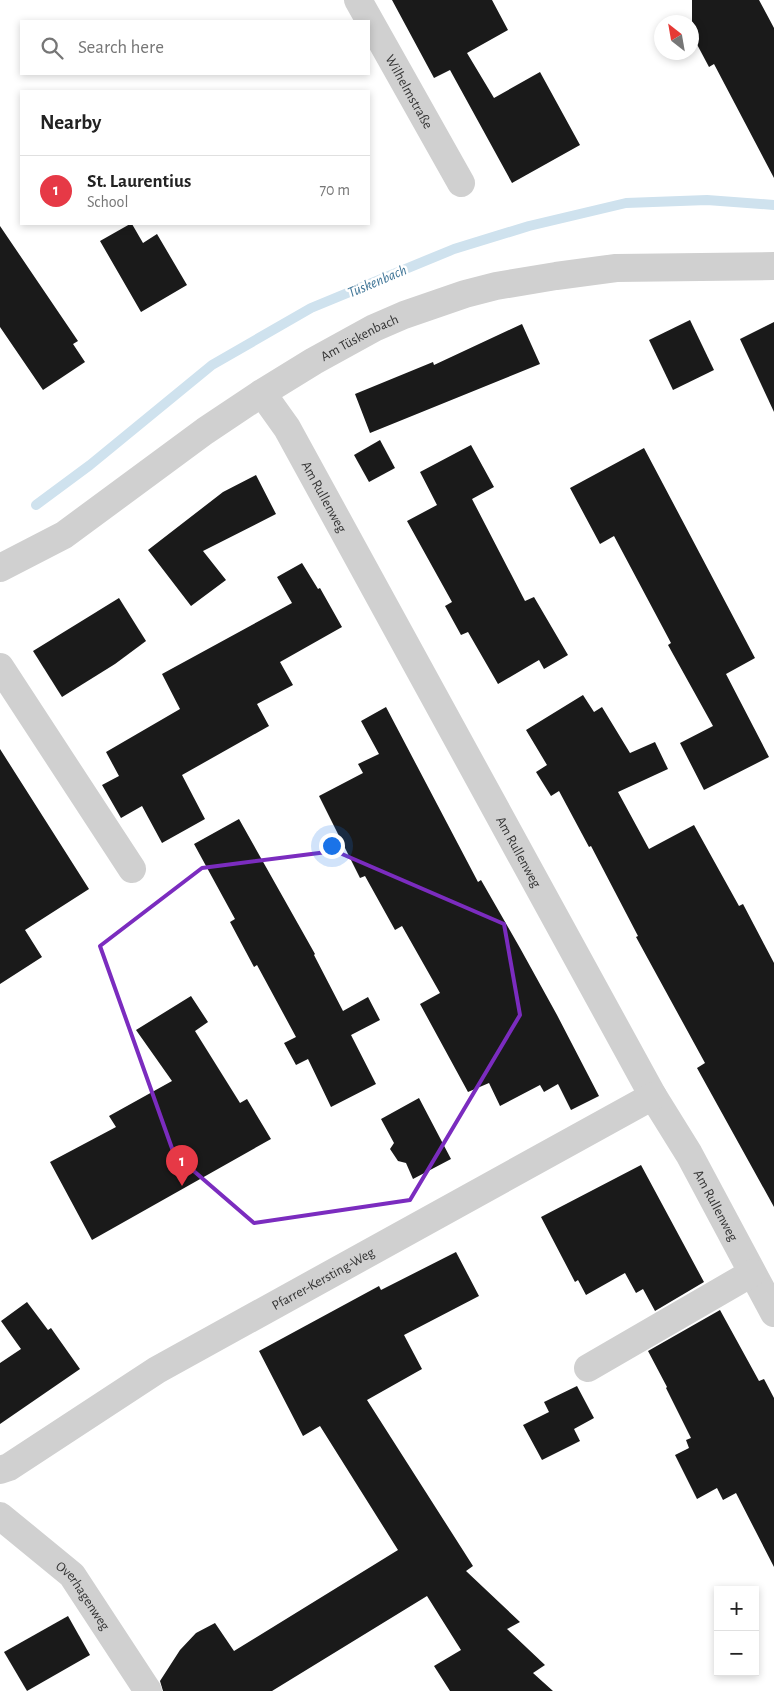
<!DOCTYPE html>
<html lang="en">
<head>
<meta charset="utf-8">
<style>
	body { margin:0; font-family:"Alegreya Sans",sans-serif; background:#f6f6f6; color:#222 }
	.controls { position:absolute; right:15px; bottom:15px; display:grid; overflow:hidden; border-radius:0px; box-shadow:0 2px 8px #0003 }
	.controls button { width:45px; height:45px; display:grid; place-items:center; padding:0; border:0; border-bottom:1px solid #e0e0e0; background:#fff; color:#222; font:25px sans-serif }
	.compass { position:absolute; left:654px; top:15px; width:45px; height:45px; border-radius:50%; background:#fff; box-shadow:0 2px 8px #0003; rotate:329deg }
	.you { position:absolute; left:331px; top:845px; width:18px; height:18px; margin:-12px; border:4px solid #fff; border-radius:50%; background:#1a73e8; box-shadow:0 0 0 8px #1a73e833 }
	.badge { display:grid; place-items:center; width:32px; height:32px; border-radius:50%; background:#e63946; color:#fff; font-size:16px; font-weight:700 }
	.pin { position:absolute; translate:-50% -41px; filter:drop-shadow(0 1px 2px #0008) }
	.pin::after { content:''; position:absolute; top:26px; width:18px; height:15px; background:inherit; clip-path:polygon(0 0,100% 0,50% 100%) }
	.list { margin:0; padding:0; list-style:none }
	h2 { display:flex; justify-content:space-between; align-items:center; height:65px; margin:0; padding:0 20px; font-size:21px }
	h2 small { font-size:16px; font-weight:400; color:#767676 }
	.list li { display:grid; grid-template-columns:32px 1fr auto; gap:15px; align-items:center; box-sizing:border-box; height:70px; padding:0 20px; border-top:1px solid #e0e0e0 }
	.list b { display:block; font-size:19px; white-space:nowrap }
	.list p { margin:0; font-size:16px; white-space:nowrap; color:#767676 }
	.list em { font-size:16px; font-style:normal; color:#767676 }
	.icon { flex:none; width:28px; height:28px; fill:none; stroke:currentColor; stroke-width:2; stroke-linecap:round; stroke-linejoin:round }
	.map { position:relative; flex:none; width:774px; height:1691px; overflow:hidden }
	.search { position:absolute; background:#fff; box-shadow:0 2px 8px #0003; left:20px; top:20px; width:350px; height:55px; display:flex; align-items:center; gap:12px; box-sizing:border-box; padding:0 18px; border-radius:0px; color:#767676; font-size:19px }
	.panel { position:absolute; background:#fff; box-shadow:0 2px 8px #0003; left:20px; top:90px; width:350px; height:135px; border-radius:0px }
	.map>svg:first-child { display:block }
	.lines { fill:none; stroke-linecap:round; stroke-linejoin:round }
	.stream { stroke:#cfe2ee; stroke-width:10 }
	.building { fill:#1a1a1a }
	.minor { stroke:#d0d0d0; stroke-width:28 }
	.marked { fill:none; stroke:#7b2cbf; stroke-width:4; stroke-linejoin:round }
	.labels { text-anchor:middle; stroke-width:5; stroke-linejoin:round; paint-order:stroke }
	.street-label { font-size:14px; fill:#333; stroke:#fff }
	.water-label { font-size:15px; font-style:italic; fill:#3f7597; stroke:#fff }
</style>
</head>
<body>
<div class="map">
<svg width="774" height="1691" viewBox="0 0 774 1691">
	<rect width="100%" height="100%" fill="#fff"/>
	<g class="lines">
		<!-- stream -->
		<path class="stream" d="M 36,505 L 90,465 L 212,365 L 311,308 L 454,249 L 529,226 L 626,203 L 707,200 L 774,205"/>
	</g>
	<!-- building -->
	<g class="building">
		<path d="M 392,0 L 492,0 L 508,30 L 467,53 L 494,98 L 540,72 L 580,145 L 512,183 L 450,70 L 434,78 Z"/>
		<path d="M 692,0 L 759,0 L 774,28 L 774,178 L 714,64 L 709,67 L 692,35 Z"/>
		<path d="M 130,224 L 132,224 L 143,243 L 157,234 L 187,285 L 141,312 L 100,241 Z"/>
		<path d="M 0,226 L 78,341 L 73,344 L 85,362 L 43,390 L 0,327 Z"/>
		<path d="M 690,320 L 714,370 L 673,390 L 649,340 Z"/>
		<path d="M 774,322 L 774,412 L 740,339 Z"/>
		<path d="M 522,324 L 540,364 L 370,433 L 355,394 L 433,362 L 434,365 Z"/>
		<path d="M 380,440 L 395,468 L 369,482 L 354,455 Z"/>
		<path d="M 471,445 L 494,487 L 472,499 L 525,601 L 534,597 L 568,655 L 544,669 L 539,660 L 498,684 L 468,632 L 461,635 L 445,606 L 452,602 L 407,521 L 437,505 L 420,472 Z"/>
		<path d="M 644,448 L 755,658 L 726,674 L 769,757 L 704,790 L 680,743 L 713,726 L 668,645 L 671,643 L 614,536 L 600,544 L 570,488 Z"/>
		<path d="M 256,475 L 276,514 L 203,551 L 226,580 L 191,606 L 148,550 L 223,492 Z"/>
		<path d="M 302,563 L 318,589 L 320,588 L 342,627 L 280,662 L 293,685 L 257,704 L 269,726 L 182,775 L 205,819 L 162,843 L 142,806 L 121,818 L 102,785 L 119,776 L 106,752 L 180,709 L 162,674 L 292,603 L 277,577 Z"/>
		<path d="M 119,598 L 146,641 L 115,664 L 62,697 L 33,651 Z"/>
		<path d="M 583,695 L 594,712 L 602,707 L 630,753 L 655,742 L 668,769 L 618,792 L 649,849 L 694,825 L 739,906 L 743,904 L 774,963 L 774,1207 L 697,1068 L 705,1063 L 636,937 L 638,936 L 591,846 L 589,847 L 559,791 L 551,796 L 536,772 L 547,765 L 526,730 Z"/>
		<path d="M 386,707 L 478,882 L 481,880 L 520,948 L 557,1015 L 599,1096 L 571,1110 L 558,1084 L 544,1092 L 540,1085 L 500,1106 L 489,1083 L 468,1092 L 420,1004 L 440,993 L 402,926 L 395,930 L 365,876 L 360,878 L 319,796 L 363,773 L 358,764 L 379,754 L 361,721 Z"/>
		<path d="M 0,749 L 89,889 L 25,930 L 42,957 L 0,984 Z"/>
		<path d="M 239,819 L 315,954 L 314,955 L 343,1011 L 368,997 L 380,1020 L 351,1035 L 376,1084 L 331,1107 L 308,1059 L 296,1065 L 284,1043 L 296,1037 L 257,965 L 254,967 L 230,922 L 235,919 L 194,844 Z"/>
		<path d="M 191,996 L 208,1022 L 195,1031 L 240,1103 L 247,1099 L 271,1139 L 92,1240 L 50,1162 L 116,1127 L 109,1116 L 172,1081 L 136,1030 Z"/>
		<path d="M 419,1098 L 451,1159 L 413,1179 L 406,1163 L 398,1161 L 390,1149 L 394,1143 L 381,1119 Z"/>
		<path d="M 641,1165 L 704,1282 L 655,1311 L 643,1289 L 636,1293 L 625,1273 L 586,1295 L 578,1280 L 575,1282 L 541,1217 Z"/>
		<path d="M 456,1252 L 479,1296 L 404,1335 L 422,1369 L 367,1400 L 473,1566 L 466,1571 L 520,1622 L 507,1629 L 545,1665 L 533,1673 L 553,1691 L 450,1691 L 434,1666 L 461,1650 L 427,1596 L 272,1691 L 163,1691 L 160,1681 L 180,1650 L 196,1633 L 215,1623 L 234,1651 L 398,1550 L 320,1426 L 303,1436 L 259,1351 L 379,1286 L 381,1290 Z"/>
		<path d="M 27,1302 L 48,1330 L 51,1328 L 80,1369 L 0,1424 L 0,1363 L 21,1349 L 1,1321 Z"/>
		<path d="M 720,1310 L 759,1381 L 764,1379 L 774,1398 L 774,1567 L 736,1493 L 723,1500 L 717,1488 L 697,1499 L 675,1455 L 689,1448 L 686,1440 L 691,1438 L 666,1388 L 667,1387 L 648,1351 Z"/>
		<path d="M 577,1386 L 594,1418 L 574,1429 L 580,1441 L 542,1460 L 523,1425 L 549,1412 L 544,1402 Z"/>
		<path d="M 68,1616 L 90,1655 L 27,1691 L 4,1652 Z"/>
	</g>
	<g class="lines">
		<!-- minor -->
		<g class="minor">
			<path id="s1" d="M 358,0 L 461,183"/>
			<path id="s2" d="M 262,393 L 287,428 L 653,1096 L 689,1154 L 774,1313"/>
			<path id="s3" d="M 0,568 L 64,535 L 205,431 L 262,393 L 314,361 L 374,328 L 404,315 L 465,294 L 496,286 L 556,276 L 616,268 L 774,266"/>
			<path d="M 0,667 L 132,869"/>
			<path d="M 588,1368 L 752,1273"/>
			<path id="s4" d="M 0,1470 L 9,1467 L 157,1370 L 653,1096"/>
			<path id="s5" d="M 0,1516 L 72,1575 L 148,1691"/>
		</g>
	</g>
	<!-- marked area -->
	<path class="marked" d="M 335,851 L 504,924 L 520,1015 L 410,1200 L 254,1223 L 174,1154 L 100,946 L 202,868 Z"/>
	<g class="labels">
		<!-- street labels -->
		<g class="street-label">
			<text dy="5" stroke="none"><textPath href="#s1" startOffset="105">Wilhelmstraße</textPath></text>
			<text dy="5" stroke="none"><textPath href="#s3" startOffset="428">Am Tüskenbach</textPath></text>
			<text dy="5" stroke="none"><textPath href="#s2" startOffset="121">Am Rullenweg</textPath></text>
			<text dy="5" stroke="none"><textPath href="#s2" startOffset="526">Am Rullenweg</textPath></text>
			<text dy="5" stroke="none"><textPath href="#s2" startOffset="931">Am Rullenweg</textPath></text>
			<text dy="5" stroke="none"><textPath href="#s4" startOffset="376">Pfarrer-Kersting-Weg</textPath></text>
			<text dy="5" stroke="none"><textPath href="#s5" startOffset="116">Overhagenweg</textPath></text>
		</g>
		<!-- water labels -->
		<g class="water-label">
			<text transform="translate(377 281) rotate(-23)" y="5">Tüskenbach</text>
		</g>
	</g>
</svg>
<div class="controls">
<button>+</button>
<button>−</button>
</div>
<svg class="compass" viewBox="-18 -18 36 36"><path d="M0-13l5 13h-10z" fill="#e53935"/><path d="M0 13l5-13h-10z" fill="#767676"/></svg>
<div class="you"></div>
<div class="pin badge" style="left:182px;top:1186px">1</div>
<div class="search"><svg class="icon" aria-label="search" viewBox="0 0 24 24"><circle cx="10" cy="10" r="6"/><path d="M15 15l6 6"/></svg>Search here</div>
<section class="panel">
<h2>Nearby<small></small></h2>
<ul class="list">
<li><span class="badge">1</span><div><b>St. Laurentius</b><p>School</p></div><em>70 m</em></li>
</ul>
</section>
</div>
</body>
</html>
